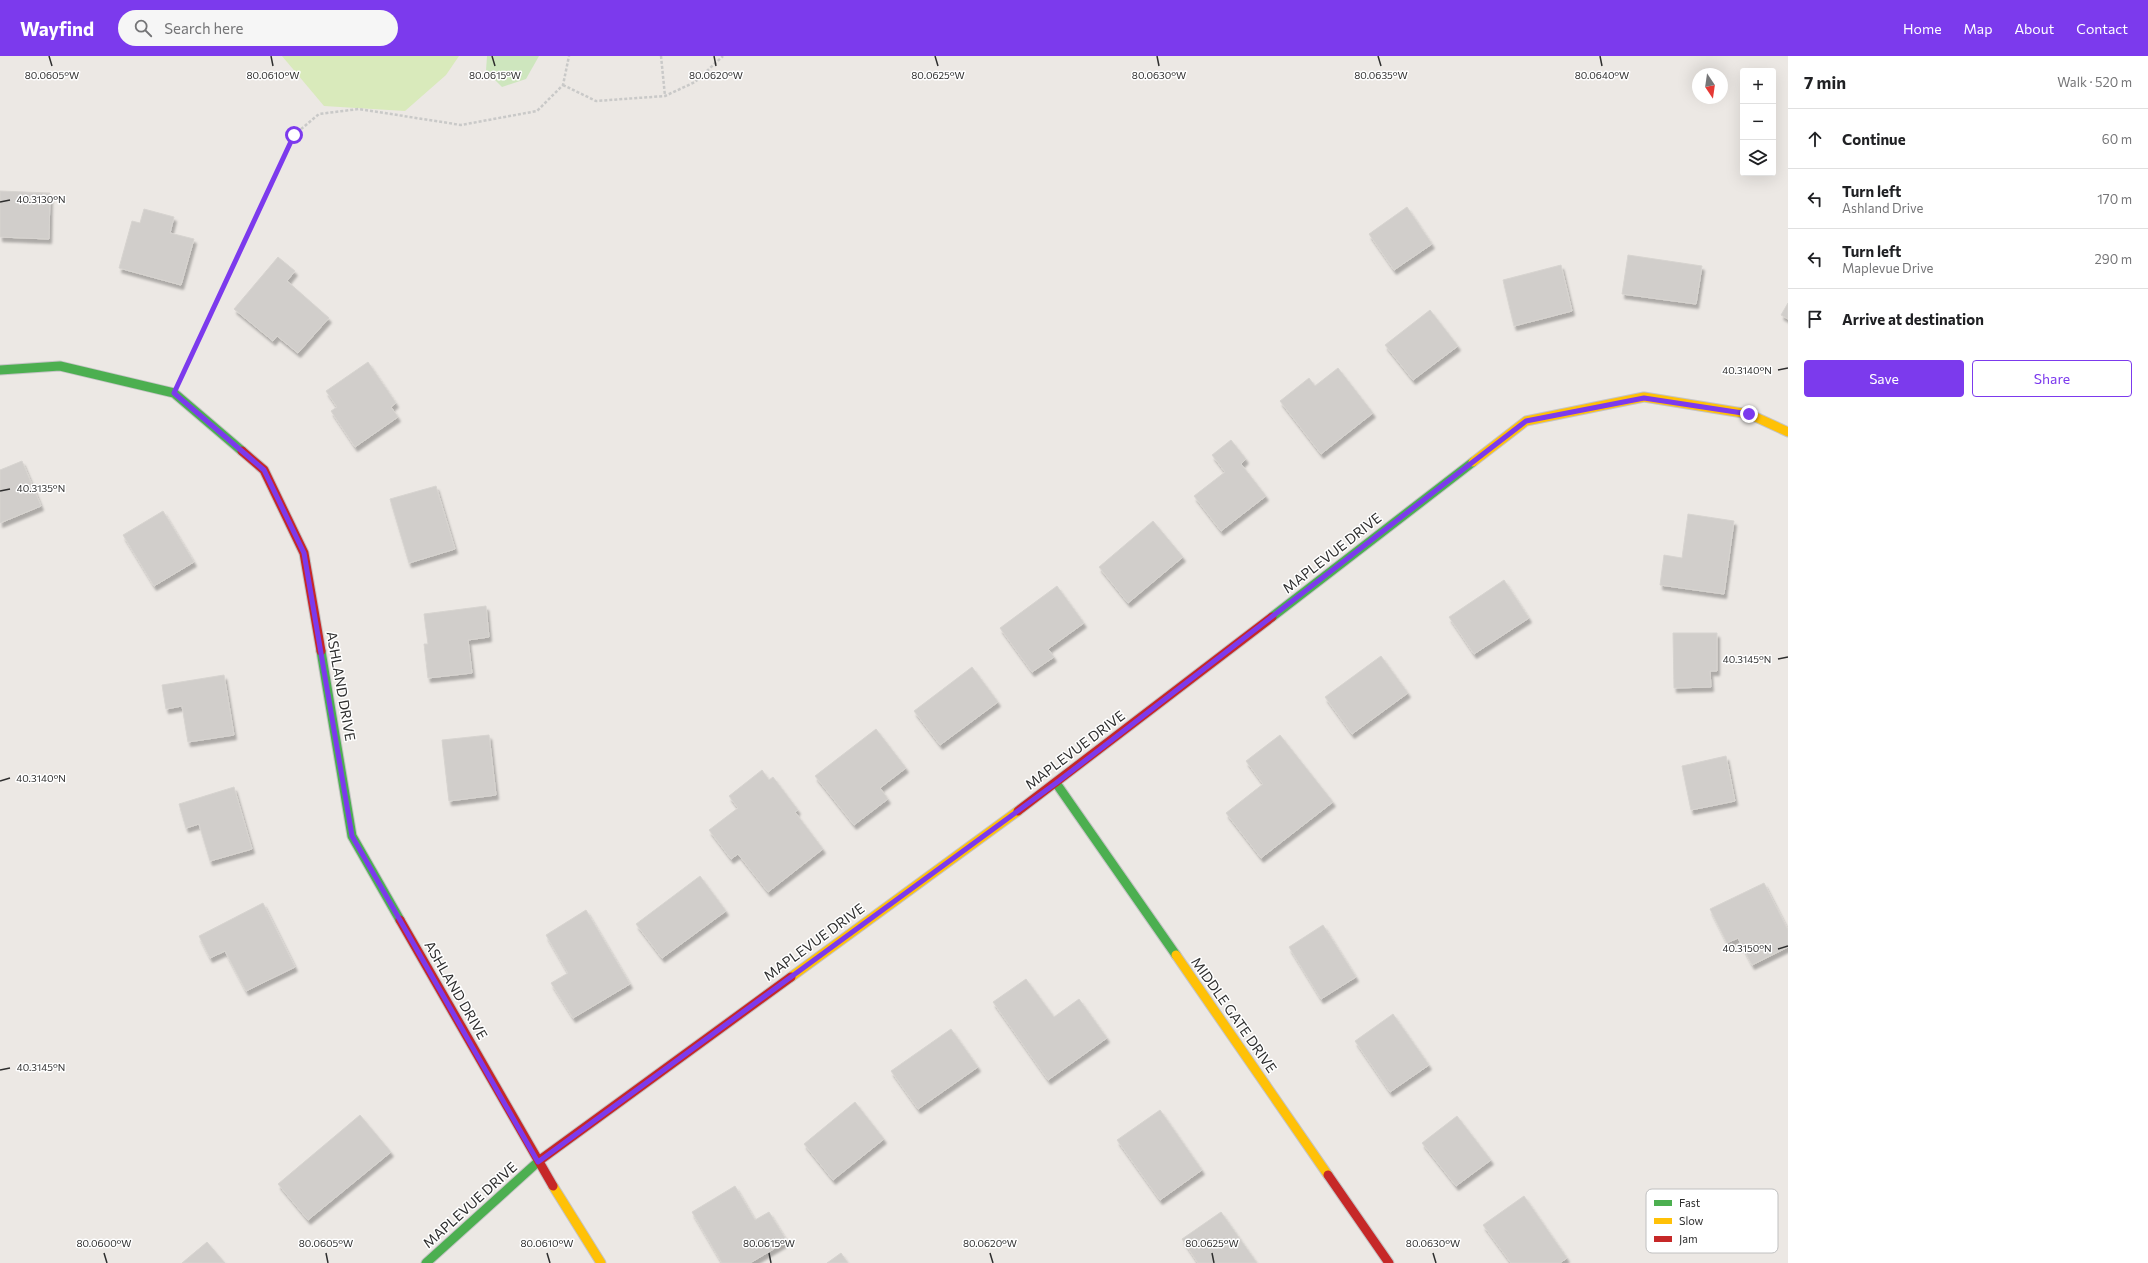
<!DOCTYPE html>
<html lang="en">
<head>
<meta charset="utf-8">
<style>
	body { margin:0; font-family:Commissioner,sans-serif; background:#f6f6f6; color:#202124 }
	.controls { position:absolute; right:12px; top:12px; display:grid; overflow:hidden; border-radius:4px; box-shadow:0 4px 16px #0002 }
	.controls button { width:36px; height:36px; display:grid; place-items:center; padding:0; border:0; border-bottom:1px solid #e0e0e0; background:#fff; color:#202124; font:20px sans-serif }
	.compass { position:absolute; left:1692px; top:12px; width:36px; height:36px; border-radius:50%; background:#fff; box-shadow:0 4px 16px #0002; rotate:167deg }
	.stop { position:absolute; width:12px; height:12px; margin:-9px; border:3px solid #7c3aed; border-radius:50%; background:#fff }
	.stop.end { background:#7c3aed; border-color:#fff; box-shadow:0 1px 4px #0008 }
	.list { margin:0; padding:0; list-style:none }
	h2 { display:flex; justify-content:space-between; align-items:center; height:52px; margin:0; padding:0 16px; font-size:17px }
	h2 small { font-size:13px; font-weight:400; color:#757577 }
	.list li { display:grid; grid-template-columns:26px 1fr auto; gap:12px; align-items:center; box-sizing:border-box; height:60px; padding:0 16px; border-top:1px solid #e0e0e0 }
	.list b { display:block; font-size:15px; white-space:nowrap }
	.list p { margin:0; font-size:13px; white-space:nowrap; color:#757577 }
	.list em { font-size:13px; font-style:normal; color:#757577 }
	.actions { display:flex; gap:8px; padding:12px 16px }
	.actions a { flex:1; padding:9px 0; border:1px solid #7c3aed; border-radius:4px; text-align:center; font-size:14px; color:#7c3aed }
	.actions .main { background:#7c3aed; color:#fff }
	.icon { flex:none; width:22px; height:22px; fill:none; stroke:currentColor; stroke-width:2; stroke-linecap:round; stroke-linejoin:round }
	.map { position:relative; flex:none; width:1788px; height:1207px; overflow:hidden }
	header { display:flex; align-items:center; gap:24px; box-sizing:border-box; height:56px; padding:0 20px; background:#7c3aed; color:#fff }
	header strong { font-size:19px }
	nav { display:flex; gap:22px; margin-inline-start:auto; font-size:14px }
	.search { width:280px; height:36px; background:#f6f6f6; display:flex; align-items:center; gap:10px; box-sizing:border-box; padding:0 14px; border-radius:22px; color:#757577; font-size:15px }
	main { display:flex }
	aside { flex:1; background:#fff }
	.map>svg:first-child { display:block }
	.green { fill:#cee6be }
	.pitch { fill:#d9eabb }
	.building { fill:#d1cecb; stroke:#d7d4d0; filter:url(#shadow) }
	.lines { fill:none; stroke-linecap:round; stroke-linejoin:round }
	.fast-casing { stroke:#c5c4c5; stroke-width:11 }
	.slow-casing { stroke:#c5c4c5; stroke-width:11 }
	.jam-casing { stroke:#c5c4c5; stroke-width:11 }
	.path { stroke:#c9c9c8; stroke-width:2.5; stroke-dasharray:3 2; stroke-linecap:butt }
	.fast { stroke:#4caf50; stroke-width:9 }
	.slow { stroke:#ffc107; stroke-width:9 }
	.jam { stroke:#c62828; stroke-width:9 }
	.route { stroke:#7c3aed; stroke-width:5 }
	.ticks { fill:none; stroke:#2e2e2e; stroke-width:1.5 }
	.labels { text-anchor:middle; stroke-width:3; stroke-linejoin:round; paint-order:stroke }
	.street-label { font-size:14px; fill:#2e2e2e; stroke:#fff }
	.key { fill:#fff; stroke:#c0c0c0; stroke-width:1 }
	.key-label { font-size:11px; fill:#2e2e2e }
	.ticks-label { font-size:10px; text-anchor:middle; fill:#2e2e2e; stroke:#fff; stroke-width:3; stroke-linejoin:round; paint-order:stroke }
</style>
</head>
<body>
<header>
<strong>Wayfind</strong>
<div class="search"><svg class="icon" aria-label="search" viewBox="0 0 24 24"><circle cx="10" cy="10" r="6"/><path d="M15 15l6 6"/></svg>Search here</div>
<nav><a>Home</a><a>Map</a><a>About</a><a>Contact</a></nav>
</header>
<main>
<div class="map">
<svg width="1788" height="1207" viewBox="0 0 1788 1207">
	<defs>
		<filter id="shadow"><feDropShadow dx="2.5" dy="4.5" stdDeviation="1" flood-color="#0004"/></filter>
	</defs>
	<rect width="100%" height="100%" fill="#ece8e4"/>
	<!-- green -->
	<path class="green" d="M 487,0 L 539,0 L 526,23 L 502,31 L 486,15 Z"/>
	<!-- pitch -->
	<path class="pitch" d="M 282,0 L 459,0 L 446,19 L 405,55 L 324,50 Z"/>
	<!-- building -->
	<g class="building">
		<path d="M 0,135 L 50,137 L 49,183 L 0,181 Z"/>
		<path d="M 1407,151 L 1432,188 L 1394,214 L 1369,178 Z"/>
		<path d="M 144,153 L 174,161 L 170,177 L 194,183 L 181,229 L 119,212 L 132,165 L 140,167 Z"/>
		<path d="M 1628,199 L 1702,210 L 1696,248 L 1622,238 Z"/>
		<path d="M 278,201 L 295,215 L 287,225 L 329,262 L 298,297 L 277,280 L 273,285 L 234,253 Z"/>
		<path d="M 1561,209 L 1572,255 L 1514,270 L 1503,224 Z"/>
		<path d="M 1788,247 L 1788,263 L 1781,259 Z"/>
		<path d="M 1430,254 L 1458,290 L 1413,324 L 1385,289 Z"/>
		<path d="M 368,306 L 396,347 L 391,351 L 398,361 L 355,391 L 331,355 L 337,351 L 326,335 Z"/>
		<path d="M 1338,312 L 1373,357 L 1321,398 L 1280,345 L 1309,322 L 1315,330 Z"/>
		<path d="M 1231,384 L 1246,403 L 1241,408 L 1266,440 L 1221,475 L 1194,440 L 1225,416 L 1212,399 Z"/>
		<path d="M 22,405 L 41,450 L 0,467 L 0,414 Z"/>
		<path d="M 436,430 L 455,493 L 409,507 L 390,443 Z"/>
		<path d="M 163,455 L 194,506 L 154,530 L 123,479 Z"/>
		<path d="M 1688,458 L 1734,465 L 1724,538 L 1660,529 L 1664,499 L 1682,502 Z"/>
		<path d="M 1153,465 L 1183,501 L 1128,547 L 1099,511 Z"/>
		<path d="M 1504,524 L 1529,562 L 1474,598 L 1449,561 Z"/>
		<path d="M 1057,530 L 1084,567 L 1048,593 L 1054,601 L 1032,616 L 1000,572 Z"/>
		<path d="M 486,550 L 489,581 L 468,584 L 472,617 L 428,622 L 424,588 L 428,588 L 424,558 Z"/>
		<path d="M 1673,577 L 1717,577 L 1717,615 L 1710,615 L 1711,631 L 1674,632 Z"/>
		<path d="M 1381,600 L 1408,637 L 1352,678 L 1325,641 Z"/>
		<path d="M 972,611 L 998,646 L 940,689 L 914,655 Z"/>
		<path d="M 224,619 L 234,679 L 188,686 L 182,650 L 166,653 L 162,629 Z"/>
		<path d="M 876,673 L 906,712 L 880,732 L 888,743 L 854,769 L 815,720 Z"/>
		<path d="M 489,679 L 496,739 L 449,745 L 442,684 Z"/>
		<path d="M 1280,679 L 1333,746 L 1261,802 L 1226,757 L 1263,728 L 1246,705 Z"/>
		<path d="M 1726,700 L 1735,745 L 1691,754 L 1682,710 Z"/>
		<path d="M 762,714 L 769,724 L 773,721 L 798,754 L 795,756 L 823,793 L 768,836 L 738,798 L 731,803 L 709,774 L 738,752 L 729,740 Z"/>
		<path d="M 234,731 L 252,793 L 210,805 L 199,768 L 186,772 L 179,748 Z"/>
		<path d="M 700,820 L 726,855 L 662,902 L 636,868 Z"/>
		<path d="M 1764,827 L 1788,874 L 1788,891 L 1752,909 L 1738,882 L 1727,887 L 1710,853 Z"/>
		<path d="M 263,847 L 295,911 L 246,935 L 225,895 L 210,902 L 199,880 Z"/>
		<path d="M 586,854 L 630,928 L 573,962 L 551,927 L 568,917 L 546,879 Z"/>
		<path d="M 1323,869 L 1356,921 L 1321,943 L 1289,891 Z"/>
		<path d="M 1026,923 L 1054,961 L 1079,943 L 1107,982 L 1048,1024 L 993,946 Z"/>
		<path d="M 1393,958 L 1429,1009 L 1390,1036 L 1355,985 Z"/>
		<path d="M 951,973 L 978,1011 L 918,1053 L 891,1015 Z"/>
		<path d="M 855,1046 L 884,1083 L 833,1124 L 804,1088 Z"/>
		<path d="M 1160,1054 L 1202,1114 L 1160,1144 L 1117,1084 Z"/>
		<path d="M 360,1059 L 391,1096 L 308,1164 L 278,1128 Z"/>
		<path d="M 1457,1060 L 1491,1104 L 1456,1130 L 1422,1087 Z"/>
		<path d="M 735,1130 L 755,1164 L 769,1156 L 787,1185 L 750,1207 L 722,1207 L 692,1156 Z"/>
		<path d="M 1524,1140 L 1567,1202 L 1560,1207 L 1511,1207 L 1483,1169 Z"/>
		<path d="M 1221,1156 L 1257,1207 L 1198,1207 L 1182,1183 Z"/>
		<path d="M 207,1186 L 225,1207 L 182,1207 Z"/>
		<path d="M 841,1197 L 848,1207 L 827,1207 Z"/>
	</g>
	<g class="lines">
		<defs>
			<g id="fast">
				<path d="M 0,314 L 60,310 L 174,337 L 242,395"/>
				<path d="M 1272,561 L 1473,406"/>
				<path d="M 321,595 L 352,780 L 400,864"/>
				<path d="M 1056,727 L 1176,899"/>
				<path d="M 426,1207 L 540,1104"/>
			</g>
			<g id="slow">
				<path d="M 1473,406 L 1526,365 L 1644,341 L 1749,358 L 1788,376"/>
				<path d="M 1176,899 L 1328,1119"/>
				<path d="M 791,921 L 1018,755"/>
				<path d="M 553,1130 L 601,1207"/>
			</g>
			<g id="jam">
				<path d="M 242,395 L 264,414 L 304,497 L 321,595"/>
				<path d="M 1018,755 L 1272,561"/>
				<path d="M 400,864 L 553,1130"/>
				<path d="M 540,1104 L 791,921"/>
				<path d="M 1328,1119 L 1389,1207"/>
			</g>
		</defs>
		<!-- fast casing -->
		<use href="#fast" class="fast-casing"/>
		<!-- slow casing -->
		<use href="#slow" class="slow-casing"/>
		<!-- jam casing -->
		<use href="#jam" class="jam-casing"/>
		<!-- path -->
		<g class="path">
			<path d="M 661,0 L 665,40"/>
			<path d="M 563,29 L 596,45 L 665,40 L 695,26 L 723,0"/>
			<path d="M 186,311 L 294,79 L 319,58 L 359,53 L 461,69 L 537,55 L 563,29 L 569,0"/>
		</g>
		<!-- fast -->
		<use href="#fast" class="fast"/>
		<!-- slow -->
		<use href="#slow" class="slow"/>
		<!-- jam -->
		<use href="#jam" class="jam"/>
	</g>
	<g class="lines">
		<!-- route -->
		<path class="route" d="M 294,79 L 174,337 L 264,414 L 304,497 L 352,780 L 538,1106 L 1056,727 L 1526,365 L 1644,342 L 1749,358"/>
	</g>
	<!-- ticks -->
	<path class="ticks" d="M 49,0 L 52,10M 271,0 L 273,10M 492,0 L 495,10M 714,0 L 716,10M 935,0 L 938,10M 1157,0 L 1159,10M 1378,0 L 1381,10M 1600,0 L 1602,10M 0,146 L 10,144M 1778,314 L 1788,312M 0,435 L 10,433M 1778,603 L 1788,601M 0,725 L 10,722M 1778,893 L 1788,890M 0,1014 L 10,1012M 104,1197 L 107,1207M 326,1197 L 328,1207M 547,1197 L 550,1207M 769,1197 L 771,1207M 990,1197 L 993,1207M 1212,1197 L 1214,1207M 1433,1197 L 1436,1207"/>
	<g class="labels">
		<!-- street labels -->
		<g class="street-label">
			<text transform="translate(1332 497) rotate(-38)" y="5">MAPLEVUE DRIVE</text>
			<text transform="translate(341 630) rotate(80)" y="5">ASHLAND DRIVE</text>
			<text transform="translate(1075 694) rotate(-37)" y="5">MAPLEVUE DRIVE</text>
			<text transform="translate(814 886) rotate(-36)" y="5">MAPLEVUE DRIVE</text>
			<text transform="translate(456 934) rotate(60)" y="5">ASHLAND DRIVE</text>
			<text transform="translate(1234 959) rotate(55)" y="5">MIDDLE GATE DRIVE</text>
			<text transform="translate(470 1149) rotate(-42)" y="5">MAPLEVUE DRIVE</text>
		</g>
	</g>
	<!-- legend -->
	<rect x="1646" y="1133" width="132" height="64" rx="6" class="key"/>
	<rect x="1654" y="1144" width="18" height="6" fill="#4caf50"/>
	<rect x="1654" y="1162" width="18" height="6" fill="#ffc107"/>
	<rect x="1654" y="1180" width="18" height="6" fill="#c62828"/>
	<g class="key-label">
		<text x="1679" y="1151">Fast</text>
		<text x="1679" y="1169">Slow</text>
		<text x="1679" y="1187">Jam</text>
	</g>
	<g class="ticks-label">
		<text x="52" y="23">80.0605°W</text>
		<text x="273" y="23">80.0610°W</text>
		<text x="495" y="23">80.0615°W</text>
		<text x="716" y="23">80.0620°W</text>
		<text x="938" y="23">80.0625°W</text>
		<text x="1159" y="23">80.0630°W</text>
		<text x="1381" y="23">80.0635°W</text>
		<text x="1602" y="23">80.0640°W</text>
		<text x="41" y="147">40.3130°N</text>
		<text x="1747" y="318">40.3140°N</text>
		<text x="41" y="436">40.3135°N</text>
		<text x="1747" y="607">40.3145°N</text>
		<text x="41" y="726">40.3140°N</text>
		<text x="1747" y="896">40.3150°N</text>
		<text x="41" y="1015">40.3145°N</text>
		<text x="104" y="1191">80.0600°W</text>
		<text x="326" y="1191">80.0605°W</text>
		<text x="547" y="1191">80.0610°W</text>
		<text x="769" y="1191">80.0615°W</text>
		<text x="990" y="1191">80.0620°W</text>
		<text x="1212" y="1191">80.0625°W</text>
		<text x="1433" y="1191">80.0630°W</text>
	</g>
</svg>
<div class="controls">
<button>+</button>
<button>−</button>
<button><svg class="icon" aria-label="layers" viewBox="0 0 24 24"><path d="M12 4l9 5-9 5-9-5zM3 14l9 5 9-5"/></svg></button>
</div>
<svg class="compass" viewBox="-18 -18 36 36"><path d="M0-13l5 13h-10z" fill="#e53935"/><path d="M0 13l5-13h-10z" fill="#757577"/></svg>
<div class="stop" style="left:294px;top:79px"></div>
<div class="stop end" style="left:1749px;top:358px"></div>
</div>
<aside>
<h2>7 min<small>Walk · 520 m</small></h2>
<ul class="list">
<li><svg class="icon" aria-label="ahead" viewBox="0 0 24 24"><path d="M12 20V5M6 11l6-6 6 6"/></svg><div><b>Continue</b></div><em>60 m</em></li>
<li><svg class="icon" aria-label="left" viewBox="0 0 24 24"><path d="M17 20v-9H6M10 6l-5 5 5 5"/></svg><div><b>Turn left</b><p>Ashland Drive</p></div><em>170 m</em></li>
<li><svg class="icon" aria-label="left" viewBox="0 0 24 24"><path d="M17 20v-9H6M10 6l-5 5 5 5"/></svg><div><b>Turn left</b><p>Maplevue Drive</p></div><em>290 m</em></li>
<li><svg class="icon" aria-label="arrive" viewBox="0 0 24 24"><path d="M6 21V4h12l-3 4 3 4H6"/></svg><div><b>Arrive at destination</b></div></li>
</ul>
<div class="actions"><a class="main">Save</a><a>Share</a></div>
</aside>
</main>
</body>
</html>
